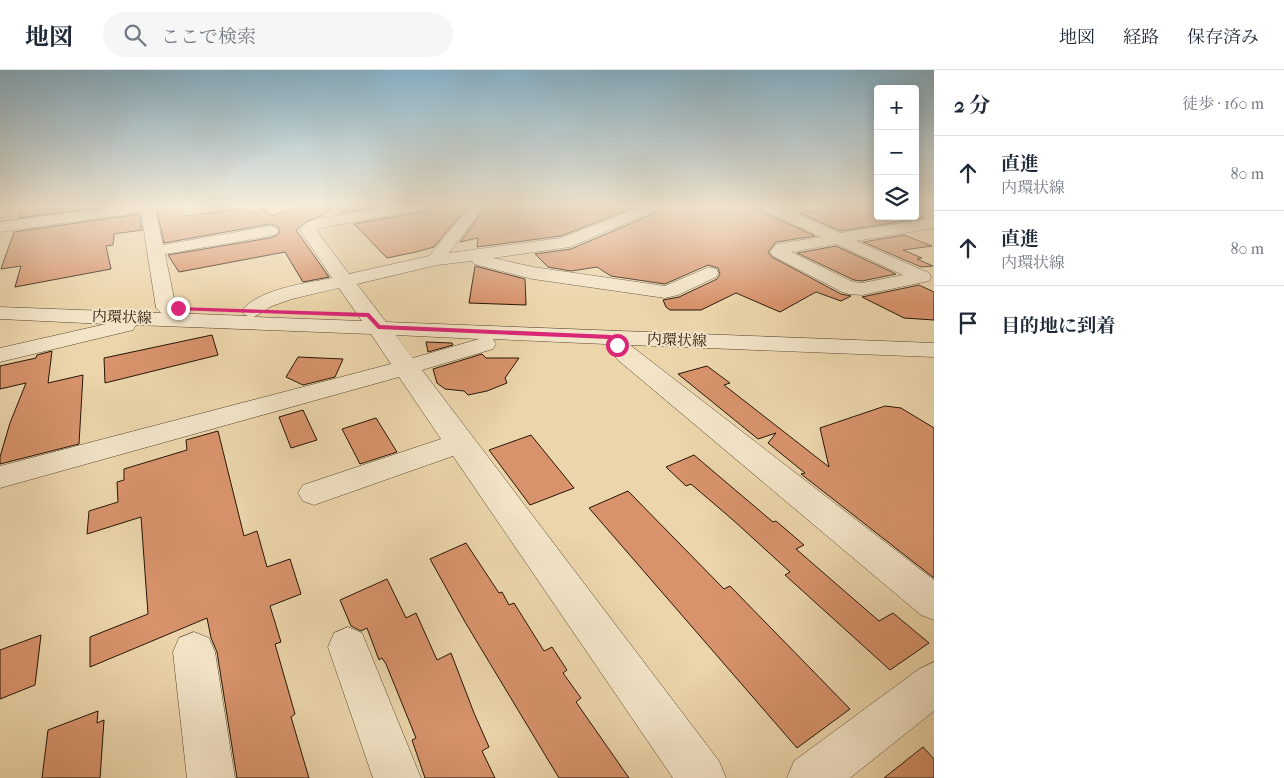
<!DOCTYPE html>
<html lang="ja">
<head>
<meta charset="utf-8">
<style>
	body { margin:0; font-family:"IM FELL French Canon","Noto Serif JP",serif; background:#f6f6f7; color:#1f2937 }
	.controls { position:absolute; right:15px; top:15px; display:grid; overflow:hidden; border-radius:5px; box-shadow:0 2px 12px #0003 }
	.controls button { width:45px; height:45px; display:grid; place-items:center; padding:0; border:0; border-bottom:1px solid #e0e1e3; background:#fff; color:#1f2937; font:25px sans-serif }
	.stop { position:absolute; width:15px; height:15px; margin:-11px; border:4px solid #db2777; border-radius:50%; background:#fff }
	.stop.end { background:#db2777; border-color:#fff; box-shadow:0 1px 5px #0008 }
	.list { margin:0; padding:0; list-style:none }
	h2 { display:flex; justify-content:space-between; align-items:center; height:65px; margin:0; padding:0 20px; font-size:21px }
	h2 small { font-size:16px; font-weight:400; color:#747a83 }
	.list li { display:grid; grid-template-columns:32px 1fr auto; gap:15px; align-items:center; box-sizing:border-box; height:75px; padding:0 20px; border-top:1px solid #e0e1e3 }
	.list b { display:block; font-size:19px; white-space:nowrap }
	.list p { margin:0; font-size:16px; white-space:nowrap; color:#747a83 }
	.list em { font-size:16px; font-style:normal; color:#747a83 }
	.icon { flex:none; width:28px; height:28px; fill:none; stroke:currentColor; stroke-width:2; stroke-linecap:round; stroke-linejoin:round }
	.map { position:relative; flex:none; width:934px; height:708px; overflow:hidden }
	header { display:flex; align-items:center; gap:30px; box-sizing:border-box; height:70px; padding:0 25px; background:#fff; border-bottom:1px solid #e0e1e3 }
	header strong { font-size:24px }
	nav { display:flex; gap:28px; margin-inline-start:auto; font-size:18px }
	.search { width:350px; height:45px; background:#f6f6f7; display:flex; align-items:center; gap:12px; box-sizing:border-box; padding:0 18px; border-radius:28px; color:#747a83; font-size:19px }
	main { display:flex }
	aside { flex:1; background:#fff }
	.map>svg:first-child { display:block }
	.building { fill:#d8936c; stroke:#251505 }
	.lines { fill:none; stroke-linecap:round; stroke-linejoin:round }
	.minor-casing { stroke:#57452e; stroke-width:1 }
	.minor { fill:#f3e4c8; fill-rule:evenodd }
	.route { fill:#db2777 }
	.labels { text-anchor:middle; stroke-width:4; stroke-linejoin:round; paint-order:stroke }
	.far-street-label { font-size:15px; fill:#251505; stroke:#f3e4c8 }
</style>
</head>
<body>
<header>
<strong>地図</strong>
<div class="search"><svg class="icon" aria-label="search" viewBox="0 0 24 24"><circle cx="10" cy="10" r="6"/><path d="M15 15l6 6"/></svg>ここで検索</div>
<nav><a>地図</a><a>経路</a><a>保存済み</a></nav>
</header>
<main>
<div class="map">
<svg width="934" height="708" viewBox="0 0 934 708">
	<rect width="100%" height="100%" fill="#ecd5ab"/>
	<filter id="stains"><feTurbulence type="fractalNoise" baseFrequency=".004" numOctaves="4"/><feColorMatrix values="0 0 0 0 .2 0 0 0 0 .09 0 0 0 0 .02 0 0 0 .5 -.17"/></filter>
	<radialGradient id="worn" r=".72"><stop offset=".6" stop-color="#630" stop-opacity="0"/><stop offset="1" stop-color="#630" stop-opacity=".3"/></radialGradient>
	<!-- building -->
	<g class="building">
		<path d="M 35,135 L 120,135 L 19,148 L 23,136 Z"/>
		<path d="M 168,135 L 179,135 L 186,146 L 246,138 L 248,141 L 254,143 L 260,142 L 264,138 L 270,146 L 307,135 L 394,135 L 343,143 L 337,136 L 319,147 L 307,151 L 296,160 L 329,207 L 303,212 L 285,182 L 179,202 L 168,185 L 270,168 L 278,165 L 280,160 L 277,156 L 270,154 L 164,173 L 157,141 L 164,140 Z"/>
		<path d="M 435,135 L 469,135 L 434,177 L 416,182 L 387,188 L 354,154 L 431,140 Z"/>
		<path d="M 487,135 L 641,135 L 561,166 L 477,177 L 478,168 L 460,172 Z"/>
		<path d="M 665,135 L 756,135 L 759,140 L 815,166 L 776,172 L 768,182 L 772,187 L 841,224 L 851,226 L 841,231 L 816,222 L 780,242 L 736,223 L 701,240 L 670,240 L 666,237 L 663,230 L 679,227 L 717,209 L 720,204 L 718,198 L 708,195 L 665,214 L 611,206 L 597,197 L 571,201 L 548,197 L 535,184 L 571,179 L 662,140 Z"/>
		<path d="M 826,135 L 878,135 L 878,146 L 915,146 L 915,144 L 924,148 L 840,161 L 800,143 L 822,140 Z"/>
		<path d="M 139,144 L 142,160 L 114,164 L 113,175 L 106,176 L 111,199 L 15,217 L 21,196 L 1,199 L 14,162 Z"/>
		<path d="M 904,165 L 932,176 L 903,180 L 922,188 L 917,189 L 933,196 L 921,197 L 863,172 Z"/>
		<path d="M 836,176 L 892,202 L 896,204 L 862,211 L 854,210 L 797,183 Z"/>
		<path d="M 475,196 L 525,209 L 526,235 L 469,233 Z"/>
		<path d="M 919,215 L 934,222 L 934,250 L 904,248 L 862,227 Z"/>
		<path d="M 212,265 L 218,285 L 105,313 L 104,288 Z"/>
		<path d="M 426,272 L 452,273 L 453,275 L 428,282 Z"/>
		<path d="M 52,281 L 48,313 L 83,305 L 79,374 L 0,394 L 0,387 L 10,353 L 26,313 L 0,319 L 0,296 L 36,288 L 37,285 Z"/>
		<path d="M 482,284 L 486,288 L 519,288 L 505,308 L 507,313 L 487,321 L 468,325 L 464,321 L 445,319 L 437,313 L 433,299 Z"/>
		<path d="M 298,287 L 343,289 L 335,307 L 303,315 L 286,307 Z"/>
		<path d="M 707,296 L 730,313 L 724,315 L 829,397 L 820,358 L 885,336 L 901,338 L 934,358 L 934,508 L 801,404 L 805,403 L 768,373 L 776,363 L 758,369 L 678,304 Z"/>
		<path d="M 303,340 L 317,370 L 291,378 L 279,347 Z"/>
		<path d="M 376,348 L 397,382 L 360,394 L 342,359 Z"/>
		<path d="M 218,361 L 244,466 L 257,461 L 267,497 L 290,489 L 301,524 L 270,536 L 281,572 L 275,574 L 295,644 L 291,647 L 309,708 L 237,708 L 217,582 L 211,568 L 207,548 L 90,597 L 90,567 L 148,544 L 141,447 L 87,464 L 89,441 L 118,432 L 117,412 L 124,410 L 124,399 L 187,380 L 186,370 Z"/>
		<path d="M 531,365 L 574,418 L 530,435 L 489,380 Z"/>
		<path d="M 694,385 L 773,452 L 776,451 L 804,475 L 796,479 L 879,551 L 893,543 L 929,573 L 890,600 L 785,505 L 790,502 L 733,450 L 691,414 L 686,416 L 666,397 Z"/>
		<path d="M 628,421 L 724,519 L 730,516 L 850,639 L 797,678 L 589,438 Z"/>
		<path d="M 466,473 L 499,523 L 502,522 L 509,535 L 514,533 L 544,581 L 552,577 L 567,600 L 563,603 L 581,628 L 576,632 L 629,708 L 559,708 L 465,552 L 430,489 Z"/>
		<path d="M 387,509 L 406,548 L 416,543 L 437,590 L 451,583 L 474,643 L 489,677 L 482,681 L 495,708 L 425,708 L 412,670 L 416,668 L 386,594 L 382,588 L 379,590 L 367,558 L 361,561 L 351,556 L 340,530 Z"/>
		<path d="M 41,565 L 35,615 L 0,629 L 0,580 Z"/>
		<path d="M 98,641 L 97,653 L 104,650 L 100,708 L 42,708 L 48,660 Z"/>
		<path d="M 923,677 L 934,689 L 934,708 L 884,708 Z"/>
	</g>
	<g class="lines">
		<defs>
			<g id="minor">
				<path d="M 0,135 L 11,135 L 5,147 L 0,148 Z"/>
				<path d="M 131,135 L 166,135 L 164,138 L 155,140 L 163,175 L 270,156 L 276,158 L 278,161 L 276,164 L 270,166 L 165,184 L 176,238 L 173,242 L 169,243 L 249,246 L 245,245 L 242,241 C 257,219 307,213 332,208 L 300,160 L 308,152 L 321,148 L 403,135 L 433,135 L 431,138 L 426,139 L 320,158 L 317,161 L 349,204 L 429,186 L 471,135 L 485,135 L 449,183 L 561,168 L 645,135 L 663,135 L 661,138 L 570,177 L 493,188 L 533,197 L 665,216 L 709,197 L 716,199 L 718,203 L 716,207 L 678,225 L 665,228 L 533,209 L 474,194 L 472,191 L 437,195 L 357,214 L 386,252 L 934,273 L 934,287 L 630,275 L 934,510 L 934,550 L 921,545 L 618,290 L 605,274 L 493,269 L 496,274 L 493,279 L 422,300 L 719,691 L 726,708 L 673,708 L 453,386 L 314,435 L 303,431 L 298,423 L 303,415 L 441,369 L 399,307 L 0,418 L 0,396 L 391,294 L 371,264 L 136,255 L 133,260 L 0,292 L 0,278 L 106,254 L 0,249 L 0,237 L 161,243 L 156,238 L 141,142 L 0,162 L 0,152 ZM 339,218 L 362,251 L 254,247 L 272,236 L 292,229 ZM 396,265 L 479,269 L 413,288 Z"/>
				<path d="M 246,135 L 261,135 L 262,137 L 260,140 C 253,142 250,141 246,135 Z"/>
				<path d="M 758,135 L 824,135 L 822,138 L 793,142 L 840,163 L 934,148 L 934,158 L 856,171 L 929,203 L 931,207 L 929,211 L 862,225 L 849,224 L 842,222 L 773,186 L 770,182 L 776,174 L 821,167 L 760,138 ZM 836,174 L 903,205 L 862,213 L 853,212 L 791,182 Z"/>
				<path d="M 348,557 L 362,563 L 421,708 L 373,708 L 328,577 L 334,563 Z"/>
				<path d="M 194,562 L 209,568 L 215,582 L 235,708 L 187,708 L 173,582 L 179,568 Z"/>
				<path d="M 934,592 L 934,641 L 850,708 L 787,708 L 794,691 L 919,599 Z"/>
			</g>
		</defs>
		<!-- minor casing -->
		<use href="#minor" class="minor-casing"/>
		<!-- minor -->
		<use href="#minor" class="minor"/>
	</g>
	<!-- sky -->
	<linearGradient id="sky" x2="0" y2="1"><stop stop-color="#88b6cf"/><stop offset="0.58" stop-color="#f6ecd9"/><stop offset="1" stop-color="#f6ecd9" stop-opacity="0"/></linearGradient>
	<rect width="934" height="234" fill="url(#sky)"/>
	<!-- route -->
	<path class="route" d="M 178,237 L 369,243 L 380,255 L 611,265 L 620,275 L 615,277 L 609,269 L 378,259 L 367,247 L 176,240 Z"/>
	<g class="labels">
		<!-- far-street labels -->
		<g class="far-street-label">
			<text transform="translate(122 247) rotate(2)" y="5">内環状線</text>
			<text transform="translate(677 270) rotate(2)" y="5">内環状線</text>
		</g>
	</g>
	<rect width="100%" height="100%" filter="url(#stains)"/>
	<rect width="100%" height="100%" fill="url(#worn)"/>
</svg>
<div class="controls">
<button>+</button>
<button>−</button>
<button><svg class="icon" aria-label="layers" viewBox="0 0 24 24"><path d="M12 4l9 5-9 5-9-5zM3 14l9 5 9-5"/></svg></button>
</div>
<div class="stop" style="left:617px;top:275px"></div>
<div class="stop end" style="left:178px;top:238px"></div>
</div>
<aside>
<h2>2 分<small>徒歩 · 160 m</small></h2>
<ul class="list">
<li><svg class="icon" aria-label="ahead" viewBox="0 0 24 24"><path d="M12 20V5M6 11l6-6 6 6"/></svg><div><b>直進</b><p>内環状線</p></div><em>80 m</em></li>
<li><svg class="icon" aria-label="ahead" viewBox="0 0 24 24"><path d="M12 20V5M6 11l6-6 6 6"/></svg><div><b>直進</b><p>内環状線</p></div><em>80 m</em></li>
<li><svg class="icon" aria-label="arrive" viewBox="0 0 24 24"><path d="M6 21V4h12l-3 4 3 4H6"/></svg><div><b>目的地に到着</b></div></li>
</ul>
</aside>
</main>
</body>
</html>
